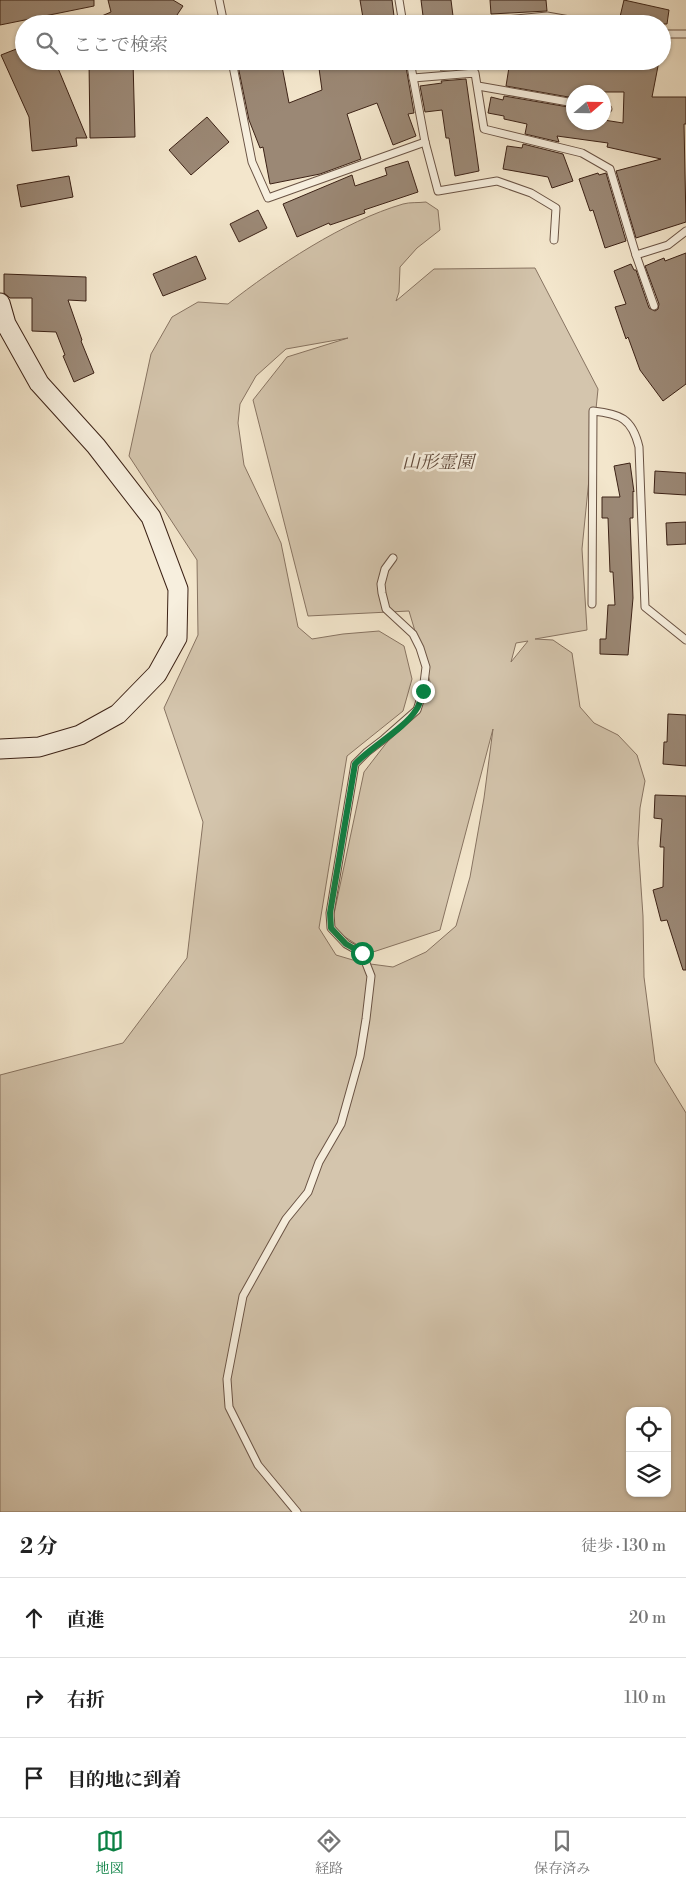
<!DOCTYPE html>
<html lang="ja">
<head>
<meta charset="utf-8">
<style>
	body { margin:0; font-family:"Libre Bodoni","Noto Serif JP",serif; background:#f2f2f2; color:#222 }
	.controls { position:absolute; right:15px; bottom:15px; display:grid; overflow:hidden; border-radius:10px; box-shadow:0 1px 4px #0004 }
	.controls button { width:45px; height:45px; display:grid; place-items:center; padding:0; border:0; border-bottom:1px solid #e0e0e0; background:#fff; color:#222; font:25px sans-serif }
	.compass { position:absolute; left:566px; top:85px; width:45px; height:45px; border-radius:50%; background:#fff; box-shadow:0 1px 4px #0004; rotate:70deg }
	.stop { position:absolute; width:15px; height:15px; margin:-11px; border:4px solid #0b8043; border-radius:50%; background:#fff }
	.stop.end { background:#0b8043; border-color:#fff; box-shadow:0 1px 5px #0008 }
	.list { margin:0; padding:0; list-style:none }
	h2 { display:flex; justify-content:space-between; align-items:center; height:65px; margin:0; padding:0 20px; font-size:21px }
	h2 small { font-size:16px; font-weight:400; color:#767676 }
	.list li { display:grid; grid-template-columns:32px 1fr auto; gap:15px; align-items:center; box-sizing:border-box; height:80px; padding:0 20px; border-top:1px solid #e0e0e0 }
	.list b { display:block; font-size:19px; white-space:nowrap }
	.list em { font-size:16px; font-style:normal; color:#767676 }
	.icon { flex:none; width:28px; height:28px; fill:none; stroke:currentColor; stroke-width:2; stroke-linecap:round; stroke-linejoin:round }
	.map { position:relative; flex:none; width:686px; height:1512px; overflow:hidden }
	.search { position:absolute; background:#fff; box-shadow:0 1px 4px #0004; left:15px; right:15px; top:15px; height:55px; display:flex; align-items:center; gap:12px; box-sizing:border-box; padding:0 18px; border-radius:28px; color:#767676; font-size:19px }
	.sheet { height:305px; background:#fff }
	nav { display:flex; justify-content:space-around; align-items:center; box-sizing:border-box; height:70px; border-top:1px solid #e0e0e0; background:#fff; font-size:14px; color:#767676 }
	nav a { display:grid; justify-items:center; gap:2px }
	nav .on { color:#0b8043 }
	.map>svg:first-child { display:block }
	.green { fill:#d4c5ad; stroke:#887462; fill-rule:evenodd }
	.building { fill:#9b8875; stroke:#3c2216 }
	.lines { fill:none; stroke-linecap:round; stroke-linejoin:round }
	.lane-casing { stroke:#6a5344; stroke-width:9 }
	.secondary-casing { stroke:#3c2216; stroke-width:21 }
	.lane { stroke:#f7efde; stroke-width:7 }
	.secondary { stroke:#f7efde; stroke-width:19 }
	.route { stroke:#0b8043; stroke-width:6 }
	.labels { text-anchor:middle; stroke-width:5; stroke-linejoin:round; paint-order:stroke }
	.park-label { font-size:18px; font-style:italic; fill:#624b3c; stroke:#f7efde }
</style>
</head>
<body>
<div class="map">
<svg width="686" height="1512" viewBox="0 0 686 1512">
	<rect width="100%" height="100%" fill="#f3e6cc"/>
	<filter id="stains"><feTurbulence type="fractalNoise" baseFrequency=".004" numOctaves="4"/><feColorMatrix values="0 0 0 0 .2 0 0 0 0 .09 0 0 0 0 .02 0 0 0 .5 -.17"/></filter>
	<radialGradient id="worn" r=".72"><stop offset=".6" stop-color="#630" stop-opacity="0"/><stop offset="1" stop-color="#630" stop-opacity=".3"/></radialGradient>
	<!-- green -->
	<path class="green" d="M 426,202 L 438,210 L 440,230 L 417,248 L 400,267 L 399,292 L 396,301 L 434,269 L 535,268 L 598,389 L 582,549 L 587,630 L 535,639 L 553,640 L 572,653 L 580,707 L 594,723 L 618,735 L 637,755 L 645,781 L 640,808 L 638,843 L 643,916 L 644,977 L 655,1062 L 686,1113 L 686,1512 L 0,1512 L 0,1075 L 123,1043 L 187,958 L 203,822 L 164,708 L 198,635 L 197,560 L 129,456 L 151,354 L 172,317 L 198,302 L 228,304 C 275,267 344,221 403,204 C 410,202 418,203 426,202 ZM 348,338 L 287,357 L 253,400 L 308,616 L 409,611 L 431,685 L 364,772 L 331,928 L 370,953 L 440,930 L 493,729 L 484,798 L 470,877 L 456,926 L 426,952 L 393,967 L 363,963 L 336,955 L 319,928 L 347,756 L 403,711 L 412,679 L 404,646 L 379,631 L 343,634 L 312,639 L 298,627 L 281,543 L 244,465 L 238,423 L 240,404 L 256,376 L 286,349 ZM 528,641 L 511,662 L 516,643 ZM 630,1411 L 667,1411 L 667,1493 L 630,1493 Z"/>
	<!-- building -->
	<g class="building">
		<path d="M 0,0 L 94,0 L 94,6 L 0,25 Z"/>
		<path d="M 108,0 L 173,0 L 183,6 L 171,24 L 83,24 L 111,12 Z"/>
		<path d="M 360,0 L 392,0 L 395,24 L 364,24 Z"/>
		<path d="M 421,0 L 451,0 L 454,24 L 424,24 Z"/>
		<path d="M 490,0 L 546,0 L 547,11 L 491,14 Z"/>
		<path d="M 624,0 L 669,10 L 667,24 L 630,24 L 619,21 Z"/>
		<path d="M 24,46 L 24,61 L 55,61 L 87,138 L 76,138 L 77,146 L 32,151 L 29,117 L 1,55 Z"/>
		<path d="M 89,61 L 133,61 L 135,137 L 90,138 Z"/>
		<path d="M 237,61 L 281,61 L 289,103 L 322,90 L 318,61 L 405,61 L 414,113 L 408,114 L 416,136 L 393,145 L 377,103 L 347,114 L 361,159 L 320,174 L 270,184 L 263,147 L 260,148 L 249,120 Z"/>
		<path d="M 439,61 L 463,61 L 464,69 L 440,70 Z"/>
		<path d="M 510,61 L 659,61 L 652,97 L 686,97 L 686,124 L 684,124 L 686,222 L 636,238 L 616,171 L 661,159 L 607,147 L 608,143 L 557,136 L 559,142 L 525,134 L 527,124 L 504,119 L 504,116 L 488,113 L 491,97 L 503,100 L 504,96 L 574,108 L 574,122 L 604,122 L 604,120 L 623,123 L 624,92 L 574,92 L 574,98 L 506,86 Z"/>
		<path d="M 466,79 L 479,171 L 455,176 L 449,138 L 446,138 L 442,110 L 425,112 L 420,86 L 442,83 L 441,81 Z"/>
		<path d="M 207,117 L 229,142 L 191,175 L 169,150 Z"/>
		<path d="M 523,144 L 563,154 L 573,181 L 552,188 L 548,177 L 503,169 L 507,146 L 522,148 Z"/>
		<path d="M 408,161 L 418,192 L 364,210 L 365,213 L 330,225 L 329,223 L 297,237 L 283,204 L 352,175 L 355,186 L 387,175 L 385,168 Z"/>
		<path d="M 598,173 L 599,175 L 606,173 L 626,241 L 605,248 L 593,210 L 590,211 L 579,179 Z"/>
		<path d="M 69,176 L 73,197 L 21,207 L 17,185 Z"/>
		<path d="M 258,210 L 267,228 L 239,242 L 230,224 Z"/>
		<path d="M 686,253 L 686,384 L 663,401 L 640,370 L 628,337 L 626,339 L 615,307 L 626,304 L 614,271 L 631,264 L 634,270 L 636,270 L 649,308 L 655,311 L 658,309 L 659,304 L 645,266 L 664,258 L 665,261 Z"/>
		<path d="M 196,256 L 206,279 L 163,296 L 153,274 Z"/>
		<path d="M 4,274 L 86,277 L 86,301 L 68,300 L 82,340 L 81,341 L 94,373 L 74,382 L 63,356 L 65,355 L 56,332 L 32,331 L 32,298 L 10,298 L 4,293 Z"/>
		<path d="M 630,463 L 634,492 L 633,491 L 633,518 L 630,518 L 633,598 L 628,655 L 600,654 L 600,639 L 606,639 L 608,605 L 615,605 L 613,572 L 610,572 L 608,518 L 602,518 L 602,497 L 620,497 L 614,466 Z"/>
		<path d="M 655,471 L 686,473 L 686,495 L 654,493 Z"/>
		<path d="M 686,522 L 686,544 L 667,545 L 666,523 Z"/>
		<path d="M 668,714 L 686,715 L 686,766 L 663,764 L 664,742 L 667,742 Z"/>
		<path d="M 655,795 L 686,796 L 686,970 L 683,970 L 667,920 L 661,921 L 653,890 L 663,887 L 664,847 L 660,847 L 662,819 L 654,818 Z"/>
	</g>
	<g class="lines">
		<defs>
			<g id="lane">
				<path d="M 219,0 L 224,24"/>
				<path d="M 399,0 L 403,24"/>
				<path d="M 494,21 L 547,16 L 592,24"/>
				<path d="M 662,34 L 686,34"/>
				<path d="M 232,61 L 252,162 L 268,198 L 425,142"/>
				<path d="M 410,61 L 425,142 L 438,191 L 497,181 L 531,193 L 556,208 L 554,240"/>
				<path d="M 413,78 L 475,73 L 484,129 L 582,153 L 610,169 L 636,255 L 668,245 L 686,231"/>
				<path d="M 478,86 L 574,103"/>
				<path d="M 604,108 L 608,109"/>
				<path d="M 636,255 L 654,306"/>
				<path d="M 592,604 L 593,411 C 620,414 632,418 639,447 L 645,607 L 686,640"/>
				<path d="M 297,1512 L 258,1465 L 229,1407 L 227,1379 L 243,1296 L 286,1219 L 308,1192 L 319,1162 L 341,1124 L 360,1056 L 366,1019 L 371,976 L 362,953 L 346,944 L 331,928 L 330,913 L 355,764 L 367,752 L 384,739 L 417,710 L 423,691 L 426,667 L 420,648 L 413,634 L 386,609 L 382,593 L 381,584 L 385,569 L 393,558"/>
			</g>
			<path id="secondary" d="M 0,303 L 6,324 L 39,383 L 96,446 L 151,517 L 178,589 L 177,638 L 157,674 L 118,714 L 80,735 L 39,747 L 0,749"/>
		</defs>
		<!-- lane casing -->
		<use href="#lane" class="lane-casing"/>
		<!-- secondary casing -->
		<use href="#secondary" class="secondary-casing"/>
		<!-- lane -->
		<use href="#lane" class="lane"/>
		<!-- secondary -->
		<use href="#secondary" class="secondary"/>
	</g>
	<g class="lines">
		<!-- route -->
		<path class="route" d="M 362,953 L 346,944 L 331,928 L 330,913 L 355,764 C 372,746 404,729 416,710 C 420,705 421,697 423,691"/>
	</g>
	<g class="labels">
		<!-- park labels -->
		<g class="park-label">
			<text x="438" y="468">山形霊園</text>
		</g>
	</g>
	<rect width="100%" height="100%" filter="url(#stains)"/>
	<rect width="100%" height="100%" fill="url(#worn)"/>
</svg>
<div class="controls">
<button><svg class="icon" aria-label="locate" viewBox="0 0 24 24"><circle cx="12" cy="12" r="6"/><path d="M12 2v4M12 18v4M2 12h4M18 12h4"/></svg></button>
<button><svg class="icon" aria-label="layers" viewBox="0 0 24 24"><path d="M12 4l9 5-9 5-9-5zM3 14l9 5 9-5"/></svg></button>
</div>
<svg class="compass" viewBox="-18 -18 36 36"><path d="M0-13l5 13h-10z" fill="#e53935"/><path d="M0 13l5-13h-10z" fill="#767676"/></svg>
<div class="stop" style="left:362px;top:953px"></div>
<div class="stop end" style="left:423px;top:691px"></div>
<div class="search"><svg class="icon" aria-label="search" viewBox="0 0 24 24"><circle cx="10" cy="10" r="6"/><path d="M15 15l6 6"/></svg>ここで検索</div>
</div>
<section class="sheet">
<h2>2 分<small>徒歩 · 130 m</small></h2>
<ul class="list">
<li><svg class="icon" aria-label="ahead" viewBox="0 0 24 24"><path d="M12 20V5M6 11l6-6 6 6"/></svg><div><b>直進</b></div><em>20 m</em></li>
<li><svg class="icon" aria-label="right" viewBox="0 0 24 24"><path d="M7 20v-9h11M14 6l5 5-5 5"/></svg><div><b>右折</b></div><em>110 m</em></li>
<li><svg class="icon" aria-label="arrive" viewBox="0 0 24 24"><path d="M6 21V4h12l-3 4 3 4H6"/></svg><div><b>目的地に到着</b></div></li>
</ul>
</section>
<nav>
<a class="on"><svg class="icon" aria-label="map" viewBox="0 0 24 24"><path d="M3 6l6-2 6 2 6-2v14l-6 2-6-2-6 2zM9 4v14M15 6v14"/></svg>地図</a>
<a><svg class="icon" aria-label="directions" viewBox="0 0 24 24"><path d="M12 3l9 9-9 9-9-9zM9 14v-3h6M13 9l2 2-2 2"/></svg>経路</a>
<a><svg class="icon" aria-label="saved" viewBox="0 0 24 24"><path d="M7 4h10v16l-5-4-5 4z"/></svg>保存済み</a>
</nav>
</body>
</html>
